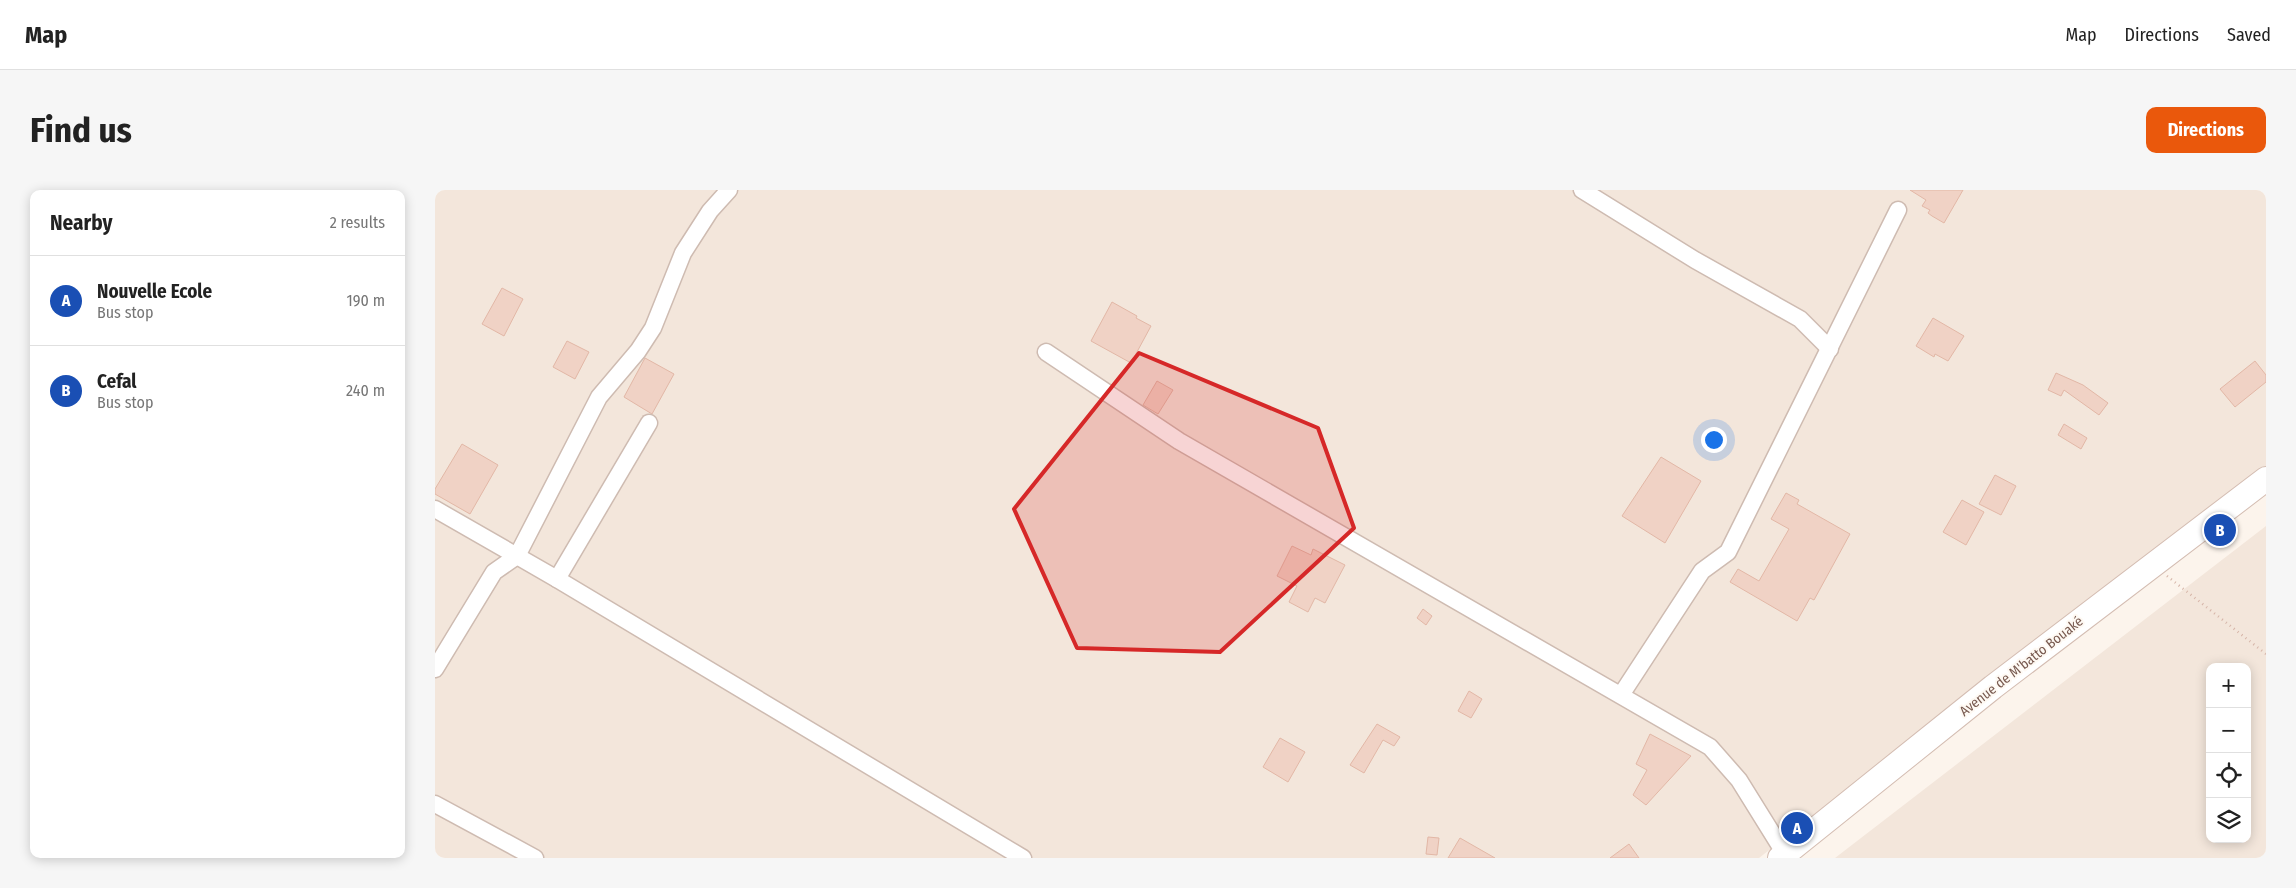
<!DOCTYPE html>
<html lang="en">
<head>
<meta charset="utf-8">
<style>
	body { margin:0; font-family:"Fira Sans Condensed",sans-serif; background:#f6f6f6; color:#222 }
	.controls { position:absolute; right:15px; bottom:15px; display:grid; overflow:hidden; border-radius:10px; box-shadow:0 2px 12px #0003 }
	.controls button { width:45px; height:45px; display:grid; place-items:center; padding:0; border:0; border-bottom:1px solid #e0e0e0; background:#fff; color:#222; font:25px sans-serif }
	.you { position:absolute; left:1278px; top:249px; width:18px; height:18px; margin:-12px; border:4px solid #fff; border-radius:50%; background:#1a73e8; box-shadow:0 0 0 8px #1a73e833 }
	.badge { display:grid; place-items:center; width:32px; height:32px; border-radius:50%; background:#ea580c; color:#fff; font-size:16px; font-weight:700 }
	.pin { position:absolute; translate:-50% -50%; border:2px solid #fff; box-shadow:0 1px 5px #0006 }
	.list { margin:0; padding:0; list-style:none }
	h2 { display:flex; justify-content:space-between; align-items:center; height:65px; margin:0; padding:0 20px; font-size:21px }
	h2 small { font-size:16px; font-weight:400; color:#767676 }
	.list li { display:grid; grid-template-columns:32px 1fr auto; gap:15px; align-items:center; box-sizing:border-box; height:90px; padding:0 20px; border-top:1px solid #e0e0e0 }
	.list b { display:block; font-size:19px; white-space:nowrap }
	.list p { margin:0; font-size:16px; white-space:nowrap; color:#767676 }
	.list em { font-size:16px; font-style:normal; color:#767676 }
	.icon { flex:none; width:28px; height:28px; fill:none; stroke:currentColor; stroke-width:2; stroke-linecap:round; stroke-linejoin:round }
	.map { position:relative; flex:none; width:1831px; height:668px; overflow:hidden; border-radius:10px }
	header { display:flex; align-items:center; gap:30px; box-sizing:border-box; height:70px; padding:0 25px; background:#fff; border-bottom:1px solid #e0e0e0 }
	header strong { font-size:24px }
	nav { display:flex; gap:28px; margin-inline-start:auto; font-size:18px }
	.intro { display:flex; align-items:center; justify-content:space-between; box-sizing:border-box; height:120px; padding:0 30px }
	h1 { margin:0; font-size:35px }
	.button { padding:12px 22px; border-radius:10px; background:#ea580c; color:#fff; font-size:18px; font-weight:700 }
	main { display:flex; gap:30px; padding:0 30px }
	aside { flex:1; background:#fff; border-radius:10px; box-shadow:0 2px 12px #0003 }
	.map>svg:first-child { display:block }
	.residential { fill:#f3e6db; fill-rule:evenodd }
	.building { fill:#f0d2c5; stroke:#e2b7a6 }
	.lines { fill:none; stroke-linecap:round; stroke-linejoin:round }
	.street-casing { stroke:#cebbb1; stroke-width:19 }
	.secondary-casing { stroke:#d4bdb2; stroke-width:26 }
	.path { stroke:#d6b5a8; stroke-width:2.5; stroke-dasharray:1 4; stroke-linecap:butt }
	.street { stroke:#fff; stroke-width:16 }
	.secondary { stroke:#fff; stroke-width:24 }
	.marked { fill:#d62828; fill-opacity:0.2; stroke:#d62828; stroke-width:4; stroke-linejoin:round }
	.labels { text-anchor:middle; stroke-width:4; stroke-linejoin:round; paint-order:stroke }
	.street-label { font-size:14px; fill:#77594f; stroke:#fef9f3 }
</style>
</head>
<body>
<header>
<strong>Map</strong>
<nav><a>Map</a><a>Directions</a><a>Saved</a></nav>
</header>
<div class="intro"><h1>Find us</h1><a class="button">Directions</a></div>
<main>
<aside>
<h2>Nearby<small>2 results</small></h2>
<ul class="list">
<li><span class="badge" style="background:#1a4fb4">A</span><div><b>Nouvelle Ecole</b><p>Bus stop</p></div><em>190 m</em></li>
<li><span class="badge" style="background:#1a4fb4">B</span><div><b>Cefal</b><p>Bus stop</p></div><em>240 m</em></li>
</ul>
</aside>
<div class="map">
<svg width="1831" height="668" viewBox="0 0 1831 668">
	<rect width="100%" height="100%" fill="#fcf4ec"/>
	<!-- residential -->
	<g class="residential">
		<path d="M 0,0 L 1831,0 L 1831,277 L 1324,668 L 0,668 Z"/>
		<path d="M 1831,336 L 1831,668 L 1400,668 ZM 1775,477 L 1812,477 L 1812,649 L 1775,649 Z"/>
	</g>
	<!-- building -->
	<g class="building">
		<path d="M 1475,0 L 1528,0 L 1509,33 L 1497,26 L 1493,23 L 1495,20 L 1487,16 L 1491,10 Z"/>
		<path d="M 67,98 L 88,109 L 69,146 L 47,134 Z"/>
		<path d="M 677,112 L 702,126 L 701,128 L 716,136 L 696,173 L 656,151 Z"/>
		<path d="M 1498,128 L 1529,146 L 1513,171 L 1500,164 L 1499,167 L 1481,156 Z"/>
		<path d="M 132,151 L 154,162 L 140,189 L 118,177 Z"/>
		<path d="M 210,168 L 239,184 L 217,224 L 189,207 Z"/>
		<path d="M 1820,171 L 1831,185 L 1831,192 L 1800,217 L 1785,199 Z"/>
		<path d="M 1621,183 L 1648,195 L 1673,213 L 1664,225 L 1629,200 L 1626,206 L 1613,200 Z"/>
		<path d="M 722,191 L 738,200 L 723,224 L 708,215 Z"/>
		<path d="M 1629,234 L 1652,248 L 1646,259 L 1623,245 Z"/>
		<path d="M 27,254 L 63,275 L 35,324 L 0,304 L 0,299 Z"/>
		<path d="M 1226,267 L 1266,291 L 1230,353 L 1187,326 Z"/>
		<path d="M 1560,285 L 1581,296 L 1566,325 L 1544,314 Z"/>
		<path d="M 1351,303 L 1364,310 L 1362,314 L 1415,344 L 1379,410 L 1375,408 L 1362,431 L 1295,392 L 1303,379 L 1324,391 L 1354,339 L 1336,329 Z"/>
		<path d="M 1527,310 L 1549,322 L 1531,355 L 1508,342 Z"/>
		<path d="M 857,356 L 876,365 L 878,359 L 910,375 L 890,413 L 880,408 L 873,422 L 854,412 L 862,396 L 842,386 Z"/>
		<path d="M 988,419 L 997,426 L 991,435 L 982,428 Z"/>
		<path d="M 1034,501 L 1047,509 L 1036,528 L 1023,521 Z"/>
		<path d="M 942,534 L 965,547 L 959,556 L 948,550 L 929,583 L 915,575 Z"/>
		<path d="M 1215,544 L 1256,566 L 1211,615 L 1198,605 L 1212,580 L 1201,574 Z"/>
		<path d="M 845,548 L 870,562 L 853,592 L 828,577 Z"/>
		<path d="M 993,647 L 1004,648 L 1002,665 L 991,664 Z"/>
		<path d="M 1025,648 L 1060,668 L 1013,668 Z"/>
		<path d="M 1194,654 L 1204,668 L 1175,668 Z"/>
	</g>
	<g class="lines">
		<defs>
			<g id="street">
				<path d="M 1147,0 L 1260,70 L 1365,129 L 1395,159"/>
				<path d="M 611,162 L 744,251 L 1275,557 L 1304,590 L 1350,664"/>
				<path d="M 0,319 L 122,389 L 588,668"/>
				<path d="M 122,389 L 214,233"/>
				<path d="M 0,479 L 59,382 L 82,366 L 164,207 L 203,161 L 218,138 L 248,63 L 275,21 L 294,0"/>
				<path d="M 1186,505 L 1267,381 L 1293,362 L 1463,20"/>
				<path d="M 0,614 L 100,668"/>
			</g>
			<path id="secondary" d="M 1345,668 L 1558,497 L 1831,289"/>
		</defs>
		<!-- street casing -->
		<use href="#street" class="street-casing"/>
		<!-- secondary casing -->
		<use href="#secondary" class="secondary-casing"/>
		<!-- path -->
		<path class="path" d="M 1732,386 L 1831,464"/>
		<!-- street -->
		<use href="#street" class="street"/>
		<!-- secondary -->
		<use href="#secondary" class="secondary"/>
	</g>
	<!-- marked area -->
	<path class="marked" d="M 704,163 L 883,238 L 919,338 L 785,462 L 642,458 L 579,319 Z"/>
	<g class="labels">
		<!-- street labels -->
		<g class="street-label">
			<text transform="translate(1586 476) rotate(-38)" y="5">Avenue de M'batto Bouaké</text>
		</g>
	</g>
</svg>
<div class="controls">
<button>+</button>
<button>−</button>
<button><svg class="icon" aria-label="locate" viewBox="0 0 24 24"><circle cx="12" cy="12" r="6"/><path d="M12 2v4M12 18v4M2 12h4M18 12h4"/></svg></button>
<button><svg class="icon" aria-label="layers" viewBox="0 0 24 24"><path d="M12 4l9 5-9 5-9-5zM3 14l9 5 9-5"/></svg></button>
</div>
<div class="you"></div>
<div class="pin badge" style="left:1362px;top:638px;background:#1a4fb4">A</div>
<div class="pin badge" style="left:1785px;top:340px;background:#1a4fb4">B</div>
</div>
</main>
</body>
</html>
